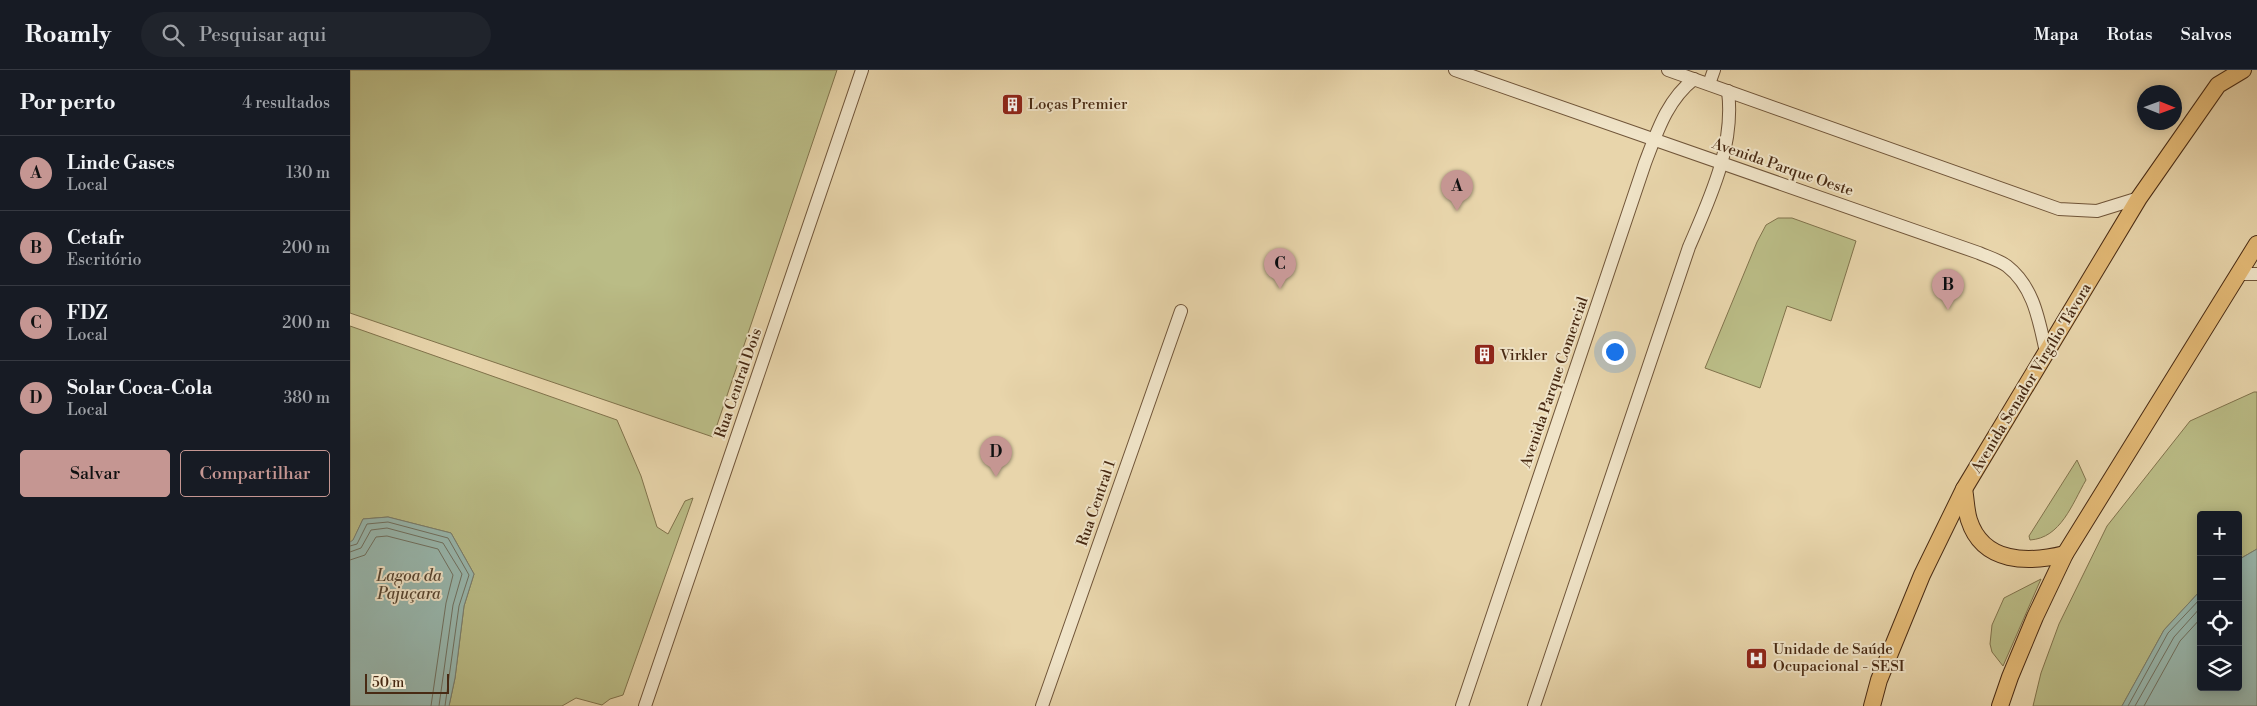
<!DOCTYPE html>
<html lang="pt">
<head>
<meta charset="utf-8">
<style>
	body { margin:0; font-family:"Libre Bodoni",serif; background:#20242c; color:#f1f3f6 }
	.controls { position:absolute; right:15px; bottom:15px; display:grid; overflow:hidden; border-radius:5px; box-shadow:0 2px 12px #0003 }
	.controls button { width:45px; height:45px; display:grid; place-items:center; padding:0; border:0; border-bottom:1px solid #363941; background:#171b24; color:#f1f3f6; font:25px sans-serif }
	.compass { position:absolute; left:1787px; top:15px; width:45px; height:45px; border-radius:50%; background:#171b24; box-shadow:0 2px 12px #0003; rotate:91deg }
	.scale { position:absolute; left:15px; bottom:12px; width:84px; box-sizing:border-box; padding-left:5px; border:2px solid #482a13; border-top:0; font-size:14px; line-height:18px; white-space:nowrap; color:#482a13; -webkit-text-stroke:4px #f0e4c8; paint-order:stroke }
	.you { position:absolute; left:1264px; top:281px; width:18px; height:18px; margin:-12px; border:4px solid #fff; border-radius:50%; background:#1a73e8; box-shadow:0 0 0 8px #1a73e833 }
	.badge { display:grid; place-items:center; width:32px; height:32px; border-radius:50%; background:#c59692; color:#111; font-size:16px; font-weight:700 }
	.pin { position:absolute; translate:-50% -41px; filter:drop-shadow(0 1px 2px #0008) }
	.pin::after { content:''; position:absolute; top:26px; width:18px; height:15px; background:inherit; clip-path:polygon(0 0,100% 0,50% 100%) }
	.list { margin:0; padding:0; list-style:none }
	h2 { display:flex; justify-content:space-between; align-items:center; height:65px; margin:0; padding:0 20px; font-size:21px }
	h2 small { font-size:16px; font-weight:400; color:#9ea1a6 }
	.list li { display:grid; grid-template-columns:32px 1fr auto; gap:15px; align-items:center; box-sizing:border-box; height:75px; padding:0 20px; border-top:1px solid #363941 }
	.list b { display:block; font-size:19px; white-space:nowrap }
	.list p { margin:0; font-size:16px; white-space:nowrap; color:#9ea1a6 }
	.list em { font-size:16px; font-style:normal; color:#9ea1a6 }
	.actions { display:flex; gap:10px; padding:15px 20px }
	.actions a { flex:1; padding:11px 0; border:1px solid #c59692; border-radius:5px; text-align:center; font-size:18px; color:#c59692 }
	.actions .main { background:#c59692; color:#111 }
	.icon { flex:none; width:28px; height:28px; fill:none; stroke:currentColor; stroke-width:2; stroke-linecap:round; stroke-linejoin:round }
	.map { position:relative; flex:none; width:1907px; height:636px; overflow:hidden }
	header { display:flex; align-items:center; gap:30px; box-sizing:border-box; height:70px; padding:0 25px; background:#171b24; border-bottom:1px solid #363941 }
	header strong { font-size:24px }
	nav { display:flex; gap:28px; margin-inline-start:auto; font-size:18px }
	.search { width:350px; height:45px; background:#20242c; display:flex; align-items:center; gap:12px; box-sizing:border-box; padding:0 18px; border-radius:28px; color:#9ea1a6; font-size:19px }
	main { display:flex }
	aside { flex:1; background:#171b24 }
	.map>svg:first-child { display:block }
	.green { fill:#babc86; stroke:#81734c }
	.water { fill:#98b8af; stroke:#787f71 }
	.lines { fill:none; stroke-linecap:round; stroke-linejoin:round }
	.shore { stroke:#707161; stroke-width:1 }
	.minor-casing { stroke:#705539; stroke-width:14 }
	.major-casing { stroke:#482a13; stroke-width:18 }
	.minor { stroke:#f0e4c8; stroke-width:12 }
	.major { stroke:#e4ba76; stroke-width:16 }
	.labels { text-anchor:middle; stroke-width:4; stroke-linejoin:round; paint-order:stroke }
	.poi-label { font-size:15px; fill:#482a13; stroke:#f0e4c8; text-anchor:start }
	.street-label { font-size:15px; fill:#482a13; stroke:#f0e4c8 }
	.water-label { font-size:16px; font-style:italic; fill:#584632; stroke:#f0e4c8 }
</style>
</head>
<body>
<header>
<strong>Roamly</strong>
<div class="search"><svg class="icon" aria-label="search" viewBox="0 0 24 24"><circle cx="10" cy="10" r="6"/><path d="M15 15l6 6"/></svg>Pesquisar aqui</div>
<nav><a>Mapa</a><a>Rotas</a><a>Salvos</a></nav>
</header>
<main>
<aside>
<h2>Por perto<small>4 resultados</small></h2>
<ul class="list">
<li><span class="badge">A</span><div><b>Linde Gases</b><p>Local</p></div><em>130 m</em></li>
<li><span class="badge">B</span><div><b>Cetafr</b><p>Escritório</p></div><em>200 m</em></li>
<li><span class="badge">C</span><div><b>FDZ</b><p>Local</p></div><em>200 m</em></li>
<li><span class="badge">D</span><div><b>Solar Coca-Cola</b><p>Local</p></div><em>380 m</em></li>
</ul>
<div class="actions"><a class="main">Salvar</a><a>Compartilhar</a></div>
</aside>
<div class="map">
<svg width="1907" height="636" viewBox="0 0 1907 636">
	<rect width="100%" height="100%" fill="#e8d5ab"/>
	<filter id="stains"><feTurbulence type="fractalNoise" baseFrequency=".004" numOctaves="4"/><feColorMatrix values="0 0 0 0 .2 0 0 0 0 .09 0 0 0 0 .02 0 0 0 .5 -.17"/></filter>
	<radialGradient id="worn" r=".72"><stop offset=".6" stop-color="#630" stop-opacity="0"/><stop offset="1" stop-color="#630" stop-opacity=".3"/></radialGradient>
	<!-- green -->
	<g class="green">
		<path d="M 0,0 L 487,0 L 363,367 L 0,243 Z"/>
		<path d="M 1428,148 L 1442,148 L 1506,171 L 1481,251 L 1437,236 L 1410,318 L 1355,298 L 1407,172 L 1416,155 Z"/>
		<path d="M 0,256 L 267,350 L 291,406 L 307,457 L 318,464 L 335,431 L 343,428 L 273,625 L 260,629 L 252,635 L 226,628 L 212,636 L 99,636 L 105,608 L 114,536 L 124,504 L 101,463 L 38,447 L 13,449 L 3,471 L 0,472 Z"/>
		<path d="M 1904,322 L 1907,322 L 1907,479 L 1888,490 L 1888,445 L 1851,445 L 1851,520 L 1814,560 L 1772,636 L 1683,636 L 1691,603 L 1709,554 L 1757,456 L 1840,351 Z"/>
		<path d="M 1727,390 L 1736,410 C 1722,434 1711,468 1680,470 L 1679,466 Z"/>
		<path d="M 1691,509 L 1653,596 L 1642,582 L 1640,574 L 1642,555 L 1654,528 Z"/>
	</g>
	<!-- water -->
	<g class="water">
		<path d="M 38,447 L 101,463 L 124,504 L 114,536 L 105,608 L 99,636 L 0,636 L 0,472 L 3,470 L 13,449 Z"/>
		<path d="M 1907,479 L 1907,636 L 1772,636 L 1814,560 L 1851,520 L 1851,617 L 1888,617 L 1888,490 Z"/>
	</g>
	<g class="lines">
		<!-- shore -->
		<g class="shore">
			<path d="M 0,476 L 7,474 L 17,454 L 38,452 L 98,468 L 119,505 L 109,536 L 95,636"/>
			<path d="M 0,482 L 11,478 L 21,460 L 37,458 L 93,473 L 112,504 L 103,535 L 89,636"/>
			<path d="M 0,490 L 15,485 L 26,467 L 37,466 L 88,479 L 103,505 L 96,533 L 81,636"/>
			<path d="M 1778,636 L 1818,563 L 1851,528"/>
			<path d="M 1785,636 L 1824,567 L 1851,537"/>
			<path d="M 1794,636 L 1830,571 L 1851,548"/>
		</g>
		<defs>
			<g id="minor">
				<path d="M 1105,0 L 1629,183 C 1638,187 1649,190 1657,196 C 1684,217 1689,251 1696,282"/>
				<path d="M 1318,0 L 1709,139 L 1747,141 L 1789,128"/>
				<path d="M 1359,14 L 1364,0"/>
				<path d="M 1888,204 L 1907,204"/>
				<path d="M 295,636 L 512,0"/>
				<path d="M 692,636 L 831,241"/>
				<path d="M 1112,636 L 1295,93 C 1307,62 1317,30 1344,9"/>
				<path d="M 1184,636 L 1339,177 C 1360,128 1385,76 1378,21"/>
			</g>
			<g id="major">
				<path d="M 1614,419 C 1616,429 1616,441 1619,450 C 1633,494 1679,493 1715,484"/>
				<path d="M 1522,636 L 1529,610 L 1572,505 L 1614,419 L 1789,128 L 1868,15 L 1893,0"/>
				<path d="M 1650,636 L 1660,607 L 1685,547 L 1715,484 L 1907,174"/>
			</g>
		</defs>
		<!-- minor casing -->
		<use href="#minor" class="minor-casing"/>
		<!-- major casing -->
		<use href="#major" class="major-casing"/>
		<!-- minor -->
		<use href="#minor" class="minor"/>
		<!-- major -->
		<use href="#major" class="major"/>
	</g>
	<!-- icons -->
	<defs>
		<symbol id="building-square" viewBox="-11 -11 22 22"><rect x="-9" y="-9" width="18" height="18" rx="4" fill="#8f2418" stroke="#f0e4c8"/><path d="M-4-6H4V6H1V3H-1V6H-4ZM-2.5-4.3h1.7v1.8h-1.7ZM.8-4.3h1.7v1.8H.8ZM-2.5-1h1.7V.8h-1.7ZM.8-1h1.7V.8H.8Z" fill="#fff"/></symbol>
		<symbol id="hospital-square" viewBox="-11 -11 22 22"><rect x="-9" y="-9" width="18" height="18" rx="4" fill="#8f2418" stroke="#f0e4c8"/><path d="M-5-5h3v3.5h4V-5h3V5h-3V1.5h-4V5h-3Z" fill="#fff"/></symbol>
	</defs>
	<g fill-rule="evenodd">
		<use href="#building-square" x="650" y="22" width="25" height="25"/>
		<use href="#building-square" x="1122" y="272" width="25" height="25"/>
		<use href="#hospital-square" x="1394" y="576" width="25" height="25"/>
	</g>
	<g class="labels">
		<!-- poi labels -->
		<g class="poi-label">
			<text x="678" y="39">Loças Premier</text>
			<text x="1150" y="290">Virkler</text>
			<text x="1423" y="584">Unidade de Saúde<tspan x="1423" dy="17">Ocupacional - SESI</tspan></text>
		</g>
		<!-- street labels -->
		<g class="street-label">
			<text transform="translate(1433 97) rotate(19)" y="5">Avenida Parque Oeste</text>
			<text transform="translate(1681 308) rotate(-59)" y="5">Avenida Senador Virgílio Távora</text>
			<text transform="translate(1204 312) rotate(-71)" y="5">Avenida Parque Comercial</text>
			<text transform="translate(388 313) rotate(-71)" y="5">Rua Central Dois</text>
			<text transform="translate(746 433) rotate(-71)" y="5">Rua Central 1</text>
		</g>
		<!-- water labels -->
		<g class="water-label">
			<text x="59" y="511">Lagoa da<tspan x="59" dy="18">Pajuçara</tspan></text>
		</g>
	</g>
	<rect width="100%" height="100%" filter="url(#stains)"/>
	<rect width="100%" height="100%" fill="url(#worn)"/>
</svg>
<div class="controls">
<button>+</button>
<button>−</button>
<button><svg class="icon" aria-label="locate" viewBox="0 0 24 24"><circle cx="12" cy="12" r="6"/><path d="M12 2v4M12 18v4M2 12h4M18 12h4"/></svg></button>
<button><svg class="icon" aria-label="layers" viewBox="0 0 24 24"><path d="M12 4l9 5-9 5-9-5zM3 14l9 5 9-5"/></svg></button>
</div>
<svg class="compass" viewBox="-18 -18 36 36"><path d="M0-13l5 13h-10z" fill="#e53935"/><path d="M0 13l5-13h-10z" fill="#9ea1a6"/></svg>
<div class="scale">50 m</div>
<div class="you"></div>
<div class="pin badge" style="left:1107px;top:141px">A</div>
<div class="pin badge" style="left:1598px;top:240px">B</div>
<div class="pin badge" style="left:930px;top:219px">C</div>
<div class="pin badge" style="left:646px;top:407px">D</div>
</div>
</main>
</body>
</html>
